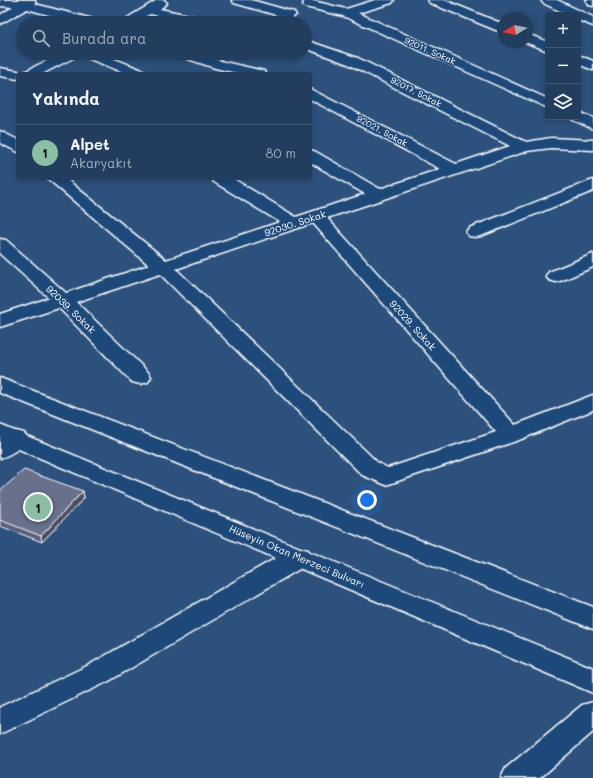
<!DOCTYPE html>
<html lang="tr">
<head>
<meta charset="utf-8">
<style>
	body { margin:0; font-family:Mali,sans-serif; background:#2e4867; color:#f1f3f6 }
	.controls { position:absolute; right:12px; top:12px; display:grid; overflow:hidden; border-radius:4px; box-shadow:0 2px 6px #0003 }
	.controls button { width:36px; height:36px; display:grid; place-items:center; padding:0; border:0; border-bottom:1px solid #3f5673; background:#223d5e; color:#f1f3f6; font:20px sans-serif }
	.compass { position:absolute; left:497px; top:12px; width:36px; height:36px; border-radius:50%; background:#223d5e; box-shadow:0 2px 6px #0003; rotate:260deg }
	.you { position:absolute; left:367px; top:500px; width:14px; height:14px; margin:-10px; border:3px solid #fff; border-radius:50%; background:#1a73e8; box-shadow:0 0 0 6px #1a73e833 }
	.badge { display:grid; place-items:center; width:26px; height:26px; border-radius:50%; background:#8abfa5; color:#111; font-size:13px; font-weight:700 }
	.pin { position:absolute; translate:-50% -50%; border:2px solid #fff; box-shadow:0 1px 4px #0006 }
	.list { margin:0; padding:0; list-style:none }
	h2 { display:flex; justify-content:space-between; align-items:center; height:52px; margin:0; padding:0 16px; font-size:17px }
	h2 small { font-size:13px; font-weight:400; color:#a2aebc }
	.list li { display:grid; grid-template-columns:26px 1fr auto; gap:12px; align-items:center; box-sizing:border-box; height:56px; padding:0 16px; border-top:1px solid #3f5673 }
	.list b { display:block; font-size:15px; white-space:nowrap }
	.list p { margin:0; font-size:13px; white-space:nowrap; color:#a2aebc }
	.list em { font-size:13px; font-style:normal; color:#a2aebc }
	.icon { flex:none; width:22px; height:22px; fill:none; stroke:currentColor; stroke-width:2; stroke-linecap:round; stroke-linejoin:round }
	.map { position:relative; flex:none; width:593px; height:778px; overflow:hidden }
	.search { position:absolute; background:#223d5e; box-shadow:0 2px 6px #0003; left:16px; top:16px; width:296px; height:44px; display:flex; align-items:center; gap:10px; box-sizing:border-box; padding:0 14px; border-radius:22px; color:#a2aebc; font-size:15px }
	.panel { position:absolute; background:#223d5e; box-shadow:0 2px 6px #0003; left:16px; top:72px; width:296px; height:108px; border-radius:4px }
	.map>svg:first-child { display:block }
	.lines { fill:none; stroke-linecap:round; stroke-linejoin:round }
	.minor-casing { stroke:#fff; stroke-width:3 }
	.major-casing { stroke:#fff; stroke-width:3 }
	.minor { fill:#1f4a7a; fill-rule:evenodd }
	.major { fill:#1f4a7a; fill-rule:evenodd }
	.wall { fill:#595f78; stroke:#fff }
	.shaded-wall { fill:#484e61; stroke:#fff }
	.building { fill:#676f8b; stroke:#fff }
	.labels { text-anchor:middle; stroke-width:3; stroke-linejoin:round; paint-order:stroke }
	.far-street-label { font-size:9px; fill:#fff; stroke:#1f4a7a }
	.street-label { font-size:10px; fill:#fff; stroke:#1f4a7a }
</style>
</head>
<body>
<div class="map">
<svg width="593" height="778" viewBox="0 0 593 778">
	<rect width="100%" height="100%" fill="#2d517d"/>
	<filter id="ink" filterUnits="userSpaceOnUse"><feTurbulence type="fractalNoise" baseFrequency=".025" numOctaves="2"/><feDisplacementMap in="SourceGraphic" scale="8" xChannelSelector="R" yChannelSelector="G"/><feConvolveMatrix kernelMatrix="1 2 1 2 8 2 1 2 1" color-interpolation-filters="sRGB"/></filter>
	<g filter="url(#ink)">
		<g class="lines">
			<defs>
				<g id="minor">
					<path d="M 0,0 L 35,0 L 35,4 L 97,20 L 98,23 L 78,23 L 27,9 L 0,24 L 0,15 L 13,7 L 0,6 Z"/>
					<path d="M 157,0 L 164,0 L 167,3 L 160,9 L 213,20 L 214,23 L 190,23 L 150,14 L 134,23 L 119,23 Z"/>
					<path d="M 232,0 L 251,0 L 294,12 L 296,15 L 290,19 L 234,3 Z"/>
					<path d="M 309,0 L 346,9 L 375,0 L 394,0 L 392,3 L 358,13 L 548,99 L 548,108 L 343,16 L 305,7 L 303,4 L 305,1 Z"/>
					<path d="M 428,0 L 444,0 L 503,24 L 503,33 L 430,3 Z"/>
					<path d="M 541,0 L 557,0 L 593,17 L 593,26 L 578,20 L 578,15 L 568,15 L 543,3 Z"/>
					<path d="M 586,0 L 593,0 L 593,6 L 589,5 Z"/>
					<path d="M 527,34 L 548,42 L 548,51 L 525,42 L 527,42 Z"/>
					<path d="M 305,40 L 358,58 L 526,142 L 551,138 L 593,140 L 593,150 L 551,148 L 527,151 L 327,218 L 515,425 L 593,395 L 593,410 L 519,440 L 386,485 L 362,475 L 160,274 L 76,302 L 148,372 L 151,377 L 148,382 L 140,384 L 132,382 L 59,308 L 0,327 L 0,314 L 49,298 L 0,254 L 0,239 L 6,240 L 66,293 L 149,265 L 47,178 L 65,178 L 166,260 L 280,222 L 214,182 L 212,178 L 232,178 L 296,217 L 365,194 L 310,162 L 310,150 L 316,152 L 380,189 L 440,169 L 310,99 L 310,89 L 456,164 L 510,146 L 348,64 L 305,48 ZM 313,223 L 496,432 L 388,468 L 378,463 L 176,269 Z"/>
					<path d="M 62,53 L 79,53 L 77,56 L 42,74 L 18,74 L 18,79 L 0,76 L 0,68 L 18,71 L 24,74 L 26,71 Z"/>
					<path d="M 80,53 L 99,53 L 145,71 L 147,74 L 128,74 L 82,56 Z"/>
					<path d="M 177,53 L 197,53 L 224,62 L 264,71 L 266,74 L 241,74 L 215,68 L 179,56 Z"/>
					<path d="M 578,55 L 593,61 L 593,70 L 578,64 Z"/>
					<path d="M 578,112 L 593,118 L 593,129 L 573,120 L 570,117 L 578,117 Z"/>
					<path d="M 0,131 L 18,140 L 18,152 L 0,143 Z"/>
					<path d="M 593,180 L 593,191 L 481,236 L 475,237 L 469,236 L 466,232 L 469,228 Z"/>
					<path d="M 593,254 L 593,267 L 563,280 L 556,282 L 549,280 L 546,276 L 549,272 Z"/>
					<path d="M 16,431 L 24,433 L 28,438 C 21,448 11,455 0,458 L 0,439 L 8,433 Z"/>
					<path d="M 299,548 L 308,550 L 312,557 L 308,564 L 109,681 L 0,734 L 0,707 L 89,665 L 290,550 Z"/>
					<path d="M 593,702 L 593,732 L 540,778 L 501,778 L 506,768 L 582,705 Z"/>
				</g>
				<g id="major">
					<path d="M 0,378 L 593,607 L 593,629 L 0,393 Z"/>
					<path d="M 0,425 L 593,668 L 593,693 L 0,441 Z"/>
				</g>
			</defs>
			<!-- minor casing -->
			<use href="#minor" class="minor-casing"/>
			<!-- major casing -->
			<use href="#major" class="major-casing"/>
			<!-- minor -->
			<use href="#minor" class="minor"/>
			<!-- major -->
			<use href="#major" class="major"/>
		</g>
		<!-- wall -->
		<path class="wall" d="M 0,491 L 83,491 L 84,498 L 42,542 L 0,526 Z"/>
		<!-- shaded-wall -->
		<path class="shaded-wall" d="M 83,491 L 84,498 L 42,542 L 41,536 Z"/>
		<!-- building -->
		<path class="building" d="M 24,470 L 83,491 L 41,536 L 0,520 L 0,491 Z"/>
	</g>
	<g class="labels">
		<!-- far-street labels -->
		<g class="far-street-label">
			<text transform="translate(430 51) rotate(24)" y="3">92011. Sokak</text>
			<text transform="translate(416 92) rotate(27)" y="3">92017. Sokak</text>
			<text transform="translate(382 131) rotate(28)" y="3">92021. Sokak</text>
		</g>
		<!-- street labels -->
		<g class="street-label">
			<text transform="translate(295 223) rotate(-18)" y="4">92030. Sokak</text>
			<text transform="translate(71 309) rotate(44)" y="4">92039. Sokak</text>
			<text transform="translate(413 325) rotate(48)" y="4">92029. Sokak</text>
			<text transform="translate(297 556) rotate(23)" y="4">Hüseyin Okan Merzeci Bulvarı</text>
		</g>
	</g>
</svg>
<div class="controls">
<button>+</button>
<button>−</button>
<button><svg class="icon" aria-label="layers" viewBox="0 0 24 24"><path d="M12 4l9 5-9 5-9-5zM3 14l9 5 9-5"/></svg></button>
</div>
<svg class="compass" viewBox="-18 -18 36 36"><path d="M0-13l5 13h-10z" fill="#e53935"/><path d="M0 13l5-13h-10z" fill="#a2aebc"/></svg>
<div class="you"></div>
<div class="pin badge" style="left:38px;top:507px">1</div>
<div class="search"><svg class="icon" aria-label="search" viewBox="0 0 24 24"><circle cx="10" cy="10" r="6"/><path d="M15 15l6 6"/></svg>Burada ara</div>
<section class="panel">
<h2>Yakında<small></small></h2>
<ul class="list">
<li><span class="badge">1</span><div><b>Alpet</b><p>Akaryakıt</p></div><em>80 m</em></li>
</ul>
</section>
</div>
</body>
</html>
